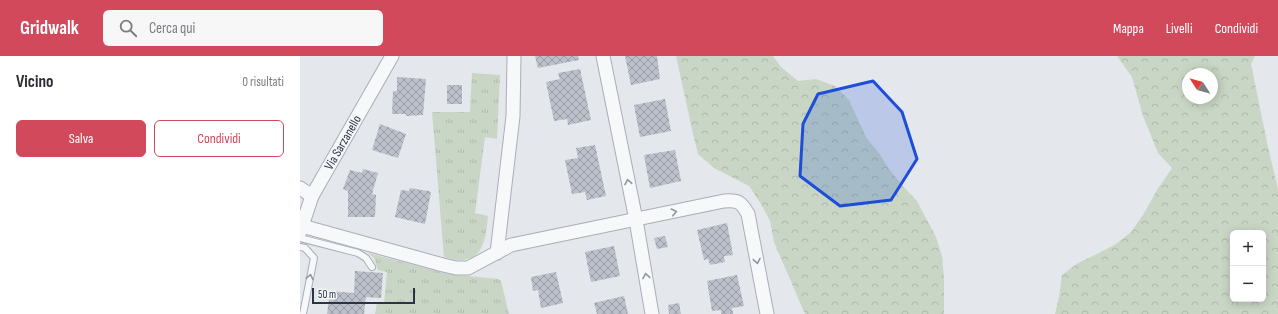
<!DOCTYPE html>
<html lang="it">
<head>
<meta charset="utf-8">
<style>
	body { margin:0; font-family:"Sofia Sans Condensed",sans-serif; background:#f7f7f7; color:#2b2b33 }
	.controls { position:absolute; right:12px; bottom:12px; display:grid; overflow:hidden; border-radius:6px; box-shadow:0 2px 10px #0003 }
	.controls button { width:36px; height:36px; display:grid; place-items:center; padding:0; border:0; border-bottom:1px solid #e1e1e2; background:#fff; color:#2b2b33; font:20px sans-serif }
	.compass { position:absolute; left:882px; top:12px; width:36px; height:36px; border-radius:50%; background:#fff; box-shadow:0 2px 10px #0003; rotate:306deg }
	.scale { position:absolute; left:12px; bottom:10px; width:103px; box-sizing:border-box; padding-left:4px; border:2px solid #2b3445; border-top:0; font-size:11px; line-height:14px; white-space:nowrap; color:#2b3445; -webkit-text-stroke:3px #f4f6f9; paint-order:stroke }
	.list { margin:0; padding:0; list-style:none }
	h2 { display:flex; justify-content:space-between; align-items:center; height:52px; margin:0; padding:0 16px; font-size:17px }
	h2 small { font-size:13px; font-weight:400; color:#7c7c81 }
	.actions { display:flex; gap:8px; padding:12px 16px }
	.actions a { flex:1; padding:9px 0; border:1px solid #d1495b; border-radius:6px; text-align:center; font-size:14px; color:#d1495b }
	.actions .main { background:#d1495b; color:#fff }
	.icon { flex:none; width:22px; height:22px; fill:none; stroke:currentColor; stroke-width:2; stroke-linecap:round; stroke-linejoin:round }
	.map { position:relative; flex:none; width:978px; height:258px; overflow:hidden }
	header { display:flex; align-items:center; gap:24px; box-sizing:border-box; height:56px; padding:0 20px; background:#d1495b; color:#fff }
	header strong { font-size:19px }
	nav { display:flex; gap:22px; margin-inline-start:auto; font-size:14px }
	.search { width:280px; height:36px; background:#f7f7f7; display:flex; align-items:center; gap:10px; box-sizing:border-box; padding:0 14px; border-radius:6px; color:#7c7c81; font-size:15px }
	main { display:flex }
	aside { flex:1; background:#fff }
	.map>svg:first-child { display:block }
	.grass { fill:url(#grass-tufts) }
	.forest { fill:url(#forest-crowns); fill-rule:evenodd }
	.building { fill:url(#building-cross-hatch) }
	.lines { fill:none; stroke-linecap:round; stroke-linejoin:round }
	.service-casing { stroke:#a9aeb7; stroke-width:8 }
	.minor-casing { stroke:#a9aeb7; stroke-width:15 }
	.service { stroke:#f7f8fa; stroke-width:6 }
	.minor { stroke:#f7f8fa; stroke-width:13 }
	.oneway { stroke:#9196a0 }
	.marked { fill:#1d4ed8; fill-opacity:0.2; stroke:#1d4ed8; stroke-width:3; stroke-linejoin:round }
	.labels { text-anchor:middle; stroke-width:3; stroke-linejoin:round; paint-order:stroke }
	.street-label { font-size:13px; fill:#2b3445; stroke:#f4f6f9 }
</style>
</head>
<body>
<header>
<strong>Gridwalk</strong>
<div class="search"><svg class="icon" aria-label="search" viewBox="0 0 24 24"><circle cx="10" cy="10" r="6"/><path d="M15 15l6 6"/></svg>Cerca qui</div>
<nav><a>Mappa</a><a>Livelli</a><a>Condividi</a></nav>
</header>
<main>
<aside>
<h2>Vicino<small>0 risultati</small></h2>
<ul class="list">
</ul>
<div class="actions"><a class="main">Salva</a><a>Condividi</a></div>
</aside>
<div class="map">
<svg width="978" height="258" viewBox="0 0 978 258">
	<defs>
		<pattern id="grass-tufts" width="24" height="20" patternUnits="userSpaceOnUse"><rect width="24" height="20" fill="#c9d6c5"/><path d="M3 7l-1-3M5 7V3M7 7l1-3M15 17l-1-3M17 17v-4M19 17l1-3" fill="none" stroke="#adb8ab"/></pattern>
		<pattern id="forest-crowns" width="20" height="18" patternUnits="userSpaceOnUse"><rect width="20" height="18" fill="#c9d6c5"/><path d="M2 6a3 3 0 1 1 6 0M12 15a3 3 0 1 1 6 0" fill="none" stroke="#adb8ab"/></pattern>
		<pattern id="building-cross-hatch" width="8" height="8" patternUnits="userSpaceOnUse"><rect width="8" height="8" fill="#bbc0ca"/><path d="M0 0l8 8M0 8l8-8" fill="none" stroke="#989da6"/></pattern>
	</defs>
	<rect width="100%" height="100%" fill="#e4e7ec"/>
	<!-- grass -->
	<g class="grass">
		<path d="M 172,17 L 200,19 L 197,83 L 185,81 L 175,157 L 188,160 C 186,178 185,205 159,204 C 154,204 149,202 144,201 L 132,56 L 170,56 Z"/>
		<path d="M 68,197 L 148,218 L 198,223 L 201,225 L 209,258 L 75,258 L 77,247 L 84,247 L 87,216 L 78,214 L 74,202 Z"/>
	</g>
	<!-- forest -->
	<g class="forest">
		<path d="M 376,0 L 473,0 L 481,11 L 498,25 L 516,23 L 535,30 L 549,44 L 566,81 L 579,97 L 589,113 L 602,129 L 617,145 L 636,181 L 642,200 L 644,222 L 644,258 L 505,258 L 474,186 L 470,165 L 461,148 L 449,130 L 414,112 L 398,98 L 393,78 Z"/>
		<path d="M 817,0 L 955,0 L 951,8 L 968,91 L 978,133 L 978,258 L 755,258 L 759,241 L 762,219 L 778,207 L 797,198 L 816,188 L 831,176 L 843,159 L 857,134 L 872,112 L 858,97 L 843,60 L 832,21 ZM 888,18 L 912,18 L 912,42 L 888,42 ZM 933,177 L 963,177 L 963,243 L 933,243 Z"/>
	</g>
	<!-- building -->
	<g class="building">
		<path d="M 235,0 L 278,0 L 279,4 L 238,12 Z"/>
		<path d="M 325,0 L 357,0 L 360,23 L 331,29 Z"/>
		<path d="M 280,13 L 291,64 L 268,69 L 267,63 L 254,65 L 246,26 L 260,23 L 258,17 Z"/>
		<path d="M 97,21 L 126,23 L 123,59 L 106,60 L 106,58 L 92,58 L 93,35 L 97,35 Z"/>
		<rect x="147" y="29" width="15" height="19"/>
		<path d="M 365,43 L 371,75 L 340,81 L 334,49 Z"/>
		<path d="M 80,68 L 106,78 L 98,102 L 72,94 Z"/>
		<path d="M 295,89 L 306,140 L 287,144 L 285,136 L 272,138 L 265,104 L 278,102 L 276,92 Z"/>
		<path d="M 375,94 L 381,125 L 350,132 L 344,99 Z"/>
		<path d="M 63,113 L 78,117 L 72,138 L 76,139 L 75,161 L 48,161 L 48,135 L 43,133 L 50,114 L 62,117 Z"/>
		<path d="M 110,132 L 128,135 L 131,136 L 125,168 L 95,161 L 101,134 L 109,135 Z"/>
		<path d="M 427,167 L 433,199 L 424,200 L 425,206 L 410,209 L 408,203 L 404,204 L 397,174 Z"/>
		<path d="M 365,180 L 368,191 L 357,193 L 354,182 Z"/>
		<path d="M 314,190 L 320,220 L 291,226 L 285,196 Z"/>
		<path d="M 55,215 L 83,217 L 81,242 L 66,241 L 64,258 L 27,258 L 30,235 L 54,237 Z"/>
		<path d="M 256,216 L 263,247 L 241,252 L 238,234 L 233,235 L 231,221 Z"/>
		<path d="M 437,219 L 444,250 L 432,252 L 433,258 L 421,258 L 421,254 L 412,255 L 407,225 Z"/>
		<path d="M 324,240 L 328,258 L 297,258 L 294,247 Z"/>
		<path d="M 379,247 L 381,258 L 369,258 L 368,249 Z"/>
	</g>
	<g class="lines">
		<defs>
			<g id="service">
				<path d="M 0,182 L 58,197 L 66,202 L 72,211"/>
				<path d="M 0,191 L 5,192 L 14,202 L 3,258"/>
			</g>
			<g id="minor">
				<path d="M 303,0 L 336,164 L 352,258"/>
				<path d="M 0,132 L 12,140"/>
				<path d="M 2,170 L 143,209 L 156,212 L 168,212 L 211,189 L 424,145 C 439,144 441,146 448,158 L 467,258"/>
				<path d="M 0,176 L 12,140 L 92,0"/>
				<path d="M 197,197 L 213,60 L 214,0"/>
			</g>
		</defs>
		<!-- service casing -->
		<use href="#service" class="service-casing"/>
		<!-- minor casing -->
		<use href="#minor" class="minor-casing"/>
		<!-- service -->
		<use href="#service" class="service"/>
		<!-- minor -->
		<use href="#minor" class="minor"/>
	</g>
	<!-- one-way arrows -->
	<defs><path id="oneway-chevron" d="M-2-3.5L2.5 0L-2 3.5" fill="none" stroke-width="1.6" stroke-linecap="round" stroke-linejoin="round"/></defs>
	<g class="oneway">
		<use href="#oneway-chevron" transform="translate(328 126) rotate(-101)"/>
		<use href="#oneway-chevron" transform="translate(374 156) rotate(-12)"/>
		<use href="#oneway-chevron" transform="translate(457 205) rotate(79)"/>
		<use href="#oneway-chevron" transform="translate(346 220) rotate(-100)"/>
		<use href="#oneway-chevron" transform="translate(10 221) rotate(-79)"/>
	</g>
	<!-- marked area -->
	<path class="marked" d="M 573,25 L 602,56 L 617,103 L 591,144 L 540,150 L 500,120 L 503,68 L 518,38 Z"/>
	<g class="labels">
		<!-- street labels -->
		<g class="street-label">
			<text transform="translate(42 86) rotate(-60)" y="5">Via Sarzanello</text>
		</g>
	</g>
</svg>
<div class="controls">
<button>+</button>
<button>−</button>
</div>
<svg class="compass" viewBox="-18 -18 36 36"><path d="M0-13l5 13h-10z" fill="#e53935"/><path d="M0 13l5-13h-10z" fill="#7c7c81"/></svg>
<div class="scale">50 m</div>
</div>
</main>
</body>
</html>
